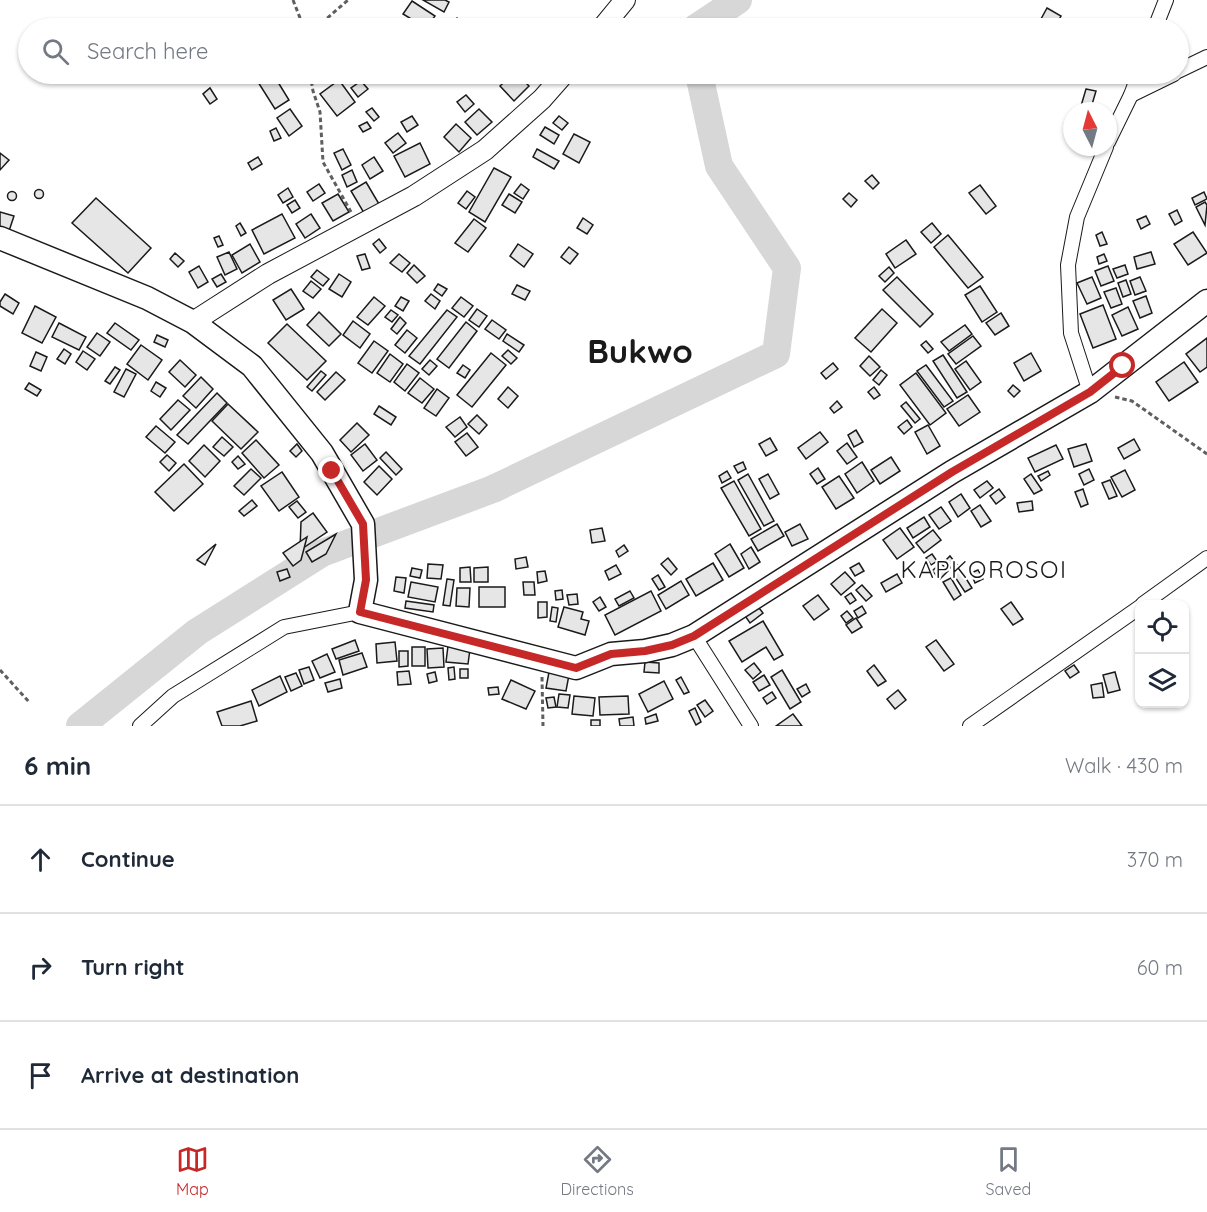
<!DOCTYPE html>
<html lang="en">
<head>
<meta charset="utf-8">
<style>
	body { margin:0; font-family:Quicksand,sans-serif; background:#f6f6f7; color:#1f2937 }
	.controls { position:absolute; right:18px; bottom:18px; display:grid; overflow:hidden; border-radius:12px; box-shadow:0 2px 4px #0004 }
	.controls button { width:54px; height:54px; display:grid; place-items:center; padding:0; border:0; border-bottom:2px solid #e0e1e3; background:#fff; color:#1f2937; font:30px sans-serif }
	.compass { position:absolute; left:1063px; top:102px; width:54px; height:54px; border-radius:50%; background:#fff; box-shadow:0 2px 4px #0004; rotate:354deg }
	.stop { position:absolute; width:18px; height:18px; margin:-14px; border:4px solid #c62828; border-radius:50%; background:#fff }
	.stop.end { background:#c62828; border-color:#fff; box-shadow:0 2px 6px #0008 }
	.list { margin:0; padding:0; list-style:none }
	h2 { display:flex; justify-content:space-between; align-items:center; height:78px; margin:0; padding:0 24px; font-size:26px }
	h2 small { font-size:20px; font-weight:400; color:#747a83 }
	.list li { display:grid; grid-template-columns:39px 1fr auto; gap:18px; align-items:center; box-sizing:border-box; height:108px; padding:0 24px; border-top:2px solid #e0e1e3 }
	.list b { display:block; font-size:22px; white-space:nowrap }
	.list em { font-size:20px; font-style:normal; color:#747a83 }
	.icon { flex:none; width:33px; height:33px; fill:none; stroke:currentColor; stroke-width:2; stroke-linecap:round; stroke-linejoin:round }
	.map { position:relative; flex:none; width:1207px; height:726px; overflow:hidden }
	.search { position:absolute; background:#fff; box-shadow:0 2px 4px #0004; left:18px; right:18px; top:18px; height:66px; display:flex; align-items:center; gap:15px; box-sizing:border-box; padding:0 21px; border-radius:33px; color:#747a83; font-size:22px }
	.sheet { height:402px; background:#fff }
	nav { display:flex; justify-content:space-around; align-items:center; box-sizing:border-box; height:84px; border-top:2px solid #e0e1e3; background:#fff; font-size:16px; color:#747a83 }
	nav a { display:grid; justify-items:center; gap:3px }
	nav .on { color:#c62828 }
	.map>svg:first-child { display:block }
	.lines { fill:none; stroke-linecap:round; stroke-linejoin:round }
	.river { stroke:#d7d7d7; stroke-width:28 }
	.building { fill:#e6e6e6; stroke:#1a1a1a; stroke-width:1.5 }
	.minor-casing { stroke:#1a1a1a; stroke-width:16 }
	.secondary-casing { stroke:#1a1a1a; stroke-width:22 }
	.primary-casing { stroke:#1a1a1a; stroke-width:25 }
	.path { stroke:#5f5f5f; stroke-width:3; stroke-dasharray:4.5 3; stroke-linecap:butt }
	.minor { stroke:#fff; stroke-width:14 }
	.secondary { stroke:#fff; stroke-width:20 }
	.primary { stroke:#fff; stroke-width:22 }
	.route { stroke:#c62828; stroke-width:8 }
	.labels { text-anchor:middle; stroke-width:4.5; stroke-linejoin:round; paint-order:stroke }
	.quarter-label { font-size:24px; letter-spacing:1.5px; fill:#1a1a1a; stroke:#fff }
	.town-label { font-size:33px; font-weight:bold; fill:#1a1a1a; stroke:#fff }
</style>
</head>
<body>
<div class="map">
<svg width="1207" height="726" viewBox="0 0 1207 726">
	<rect width="100%" height="100%" fill="#fff"/>
	<g class="lines">
		<!-- river -->
		<g class="river">
			<path d="M 696,28 L 738,0"/>
			<path d="M 80,726 L 197,632 L 322,553 L 493,489 L 776,354 L 787,268 L 719,166 L 699,74"/>
		</g>
	</g>
	<!-- building -->
	<g class="building">
		<path d="M 423,0 L 445,0 L 449,2 L 444,12 Z"/>
		<path d="M 412,1 L 435,16 L 426,28 L 403,14 Z"/>
		<path d="M 1047,8 L 1061,16 L 1055,27 L 1041,19 Z"/>
		<path d="M 457,18 L 465,27 L 463,28 L 456,28 L 451,23 Z"/>
		<path d="M 273,74 L 289,100 L 275,109 L 258,82 Z"/>
		<path d="M 385,74 L 397,74 L 399,76 L 392,82 Z"/>
		<path d="M 513,74 L 517,74 L 529,86 L 514,101 L 500,86 Z"/>
		<path d="M 1010,74 L 1031,74 L 1028,82 L 1009,77 Z"/>
		<path d="M 339,80 L 355,102 L 337,116 L 320,94 Z"/>
		<path d="M 361,81 L 368,89 L 358,97 L 351,88 Z"/>
		<path d="M 210,88 L 217,99 L 210,104 L 203,94 Z"/>
		<path d="M 1086,89 L 1096,91 L 1091,108 L 1081,106 Z"/>
		<path d="M 466,95 L 474,104 L 465,112 L 457,102 Z"/>
		<path d="M 372,108 L 379,117 L 374,121 L 366,112 Z"/>
		<path d="M 290,109 L 302,126 L 289,136 L 277,118 Z"/>
		<path d="M 479,109 L 492,122 L 477,135 L 465,122 Z"/>
		<path d="M 412,116 L 418,125 L 407,132 L 401,122 Z"/>
		<path d="M 559,116 L 568,123 L 562,130 L 553,123 Z"/>
		<path d="M 367,122 L 371,128 L 363,132 L 359,126 Z"/>
		<path d="M 456,124 L 471,138 L 459,152 L 444,137 Z"/>
		<path d="M 545,127 L 559,135 L 554,144 L 540,135 Z"/>
		<path d="M 276,128 L 281,138 L 274,141 L 270,131 Z"/>
		<path d="M 398,133 L 406,143 L 393,153 L 385,143 Z"/>
		<path d="M 574,134 L 590,142 L 579,163 L 563,154 Z"/>
		<path d="M 420,143 L 430,164 L 405,177 L 394,156 Z"/>
		<path d="M 343,149 L 351,165 L 342,170 L 334,153 Z"/>
		<path d="M 537,149 L 559,161 L 554,169 L 533,157 Z"/>
		<path d="M 0,153 L 9,160 L 0,170 Z"/>
		<path d="M 258,157 L 262,164 L 252,170 L 248,163 Z"/>
		<path d="M 374,157 L 383,171 L 370,179 L 362,165 Z"/>
		<path d="M 494,168 L 511,177 L 485,222 L 469,212 Z"/>
		<path d="M 352,170 L 357,182 L 347,187 L 342,175 Z"/>
		<path d="M 872,175 L 879,183 L 873,189 L 865,181 Z"/>
		<path d="M 366,182 L 379,204 L 364,213 L 351,191 Z"/>
		<path d="M 319,184 L 325,193 L 313,201 L 307,192 Z"/>
		<path d="M 521,184 L 529,190 L 523,199 L 514,193 Z"/>
		<path d="M 980,185 L 996,206 L 986,214 L 969,193 Z"/>
		<path d="M 288,188 L 293,197 L 283,203 L 278,195 Z"/>
		<circle cx="39" cy="194" r="4.5"/>
		<path d="M 467,191 L 475,197 L 466,209 L 458,203 Z"/>
		<circle cx="12" cy="196" r="4.5"/>
		<path d="M 1204,192 L 1207,199 L 1195,205 L 1192,198 Z"/>
		<path d="M 849,193 L 857,200 L 851,207 L 843,199 Z"/>
		<path d="M 338,194 L 349,212 L 333,221 L 322,203 Z"/>
		<path d="M 509,194 L 522,202 L 515,213 L 502,205 Z"/>
		<path d="M 96,198 L 151,248 L 128,273 L 72,223 Z"/>
		<path d="M 295,200 L 300,208 L 292,213 L 287,205 Z"/>
		<path d="M 1205,202 L 1207,205 L 1205,225 L 1196,207 Z"/>
		<path d="M 1177,210 L 1182,221 L 1175,225 L 1169,214 Z"/>
		<path d="M 0,212 L 14,216 L 8,234 L 0,231 Z"/>
		<path d="M 282,214 L 295,238 L 264,254 L 252,230 Z"/>
		<path d="M 311,214 L 320,228 L 305,238 L 296,224 Z"/>
		<path d="M 1146,216 L 1150,224 L 1141,229 L 1137,220 Z"/>
		<path d="M 583,218 L 593,225 L 587,234 L 577,228 Z"/>
		<path d="M 474,219 L 486,228 L 468,252 L 455,243 Z"/>
		<path d="M 240,223 L 246,233 L 241,236 L 236,226 Z"/>
		<path d="M 932,223 L 941,234 L 931,243 L 921,232 Z"/>
		<path d="M 1102,232 L 1107,244 L 1100,246 L 1096,235 Z"/>
		<path d="M 1193,232 L 1207,253 L 1188,265 L 1174,244 Z"/>
		<path d="M 948,235 L 983,277 L 968,288 L 934,247 Z"/>
		<path d="M 219,236 L 223,245 L 218,247 L 214,238 Z"/>
		<path d="M 379,239 L 386,248 L 380,253 L 373,244 Z"/>
		<path d="M 906,240 L 916,254 L 895,268 L 886,254 Z"/>
		<path d="M 250,244 L 260,262 L 242,273 L 232,255 Z"/>
		<path d="M 518,244 L 533,254 L 524,267 L 510,256 Z"/>
		<path d="M 569,247 L 578,254 L 570,264 L 561,257 Z"/>
		<path d="M 229,252 L 237,269 L 225,275 L 217,257 Z"/>
		<path d="M 1151,252 L 1155,264 L 1137,269 L 1134,257 Z"/>
		<path d="M 175,253 L 184,261 L 178,267 L 170,259 Z"/>
		<path d="M 365,254 L 370,268 L 362,270 L 357,256 Z"/>
		<path d="M 399,254 L 410,263 L 402,272 L 390,263 Z"/>
		<path d="M 1104,254 L 1107,261 L 1099,264 L 1097,257 Z"/>
		<path d="M 414,265 L 425,276 L 417,283 L 407,273 Z"/>
		<path d="M 1125,265 L 1128,274 L 1117,278 L 1113,269 Z"/>
		<path d="M 199,266 L 208,282 L 198,288 L 189,272 Z"/>
		<path d="M 1108,266 L 1114,281 L 1101,286 L 1095,271 Z"/>
		<path d="M 889,267 L 894,273 L 885,282 L 879,276 Z"/>
		<path d="M 317,270 L 329,279 L 323,286 L 311,277 Z"/>
		<path d="M 221,274 L 226,282 L 217,287 L 212,279 Z"/>
		<path d="M 339,274 L 351,282 L 342,297 L 329,289 Z"/>
		<path d="M 897,277 L 933,314 L 920,327 L 883,290 Z"/>
		<path d="M 1092,277 L 1101,298 L 1087,304 L 1077,283 Z"/>
		<path d="M 1140,277 L 1146,291 L 1135,295 L 1130,281 Z"/>
		<path d="M 1126,280 L 1131,294 L 1123,297 L 1118,283 Z"/>
		<path d="M 311,281 L 321,289 L 313,298 L 303,291 Z"/>
		<path d="M 438,284 L 447,289 L 442,296 L 434,290 Z"/>
		<path d="M 517,285 L 530,291 L 525,300 L 512,294 Z"/>
		<path d="M 980,286 L 997,312 L 982,322 L 965,295 Z"/>
		<path d="M 1116,288 L 1122,304 L 1111,308 L 1104,292 Z"/>
		<path d="M 291,289 L 304,309 L 286,320 L 273,300 Z"/>
		<path d="M 5,294 L 19,303 L 13,314 L 0,306 L 0,302 Z"/>
		<path d="M 431,294 L 440,301 L 435,309 L 425,301 Z"/>
		<path d="M 1146,296 L 1152,313 L 1140,318 L 1133,301 Z"/>
		<path d="M 374,297 L 385,306 L 368,325 L 357,317 Z"/>
		<path d="M 401,297 L 409,301 L 403,311 L 395,306 Z"/>
		<path d="M 461,297 L 473,306 L 464,317 L 452,308 Z"/>
		<path d="M 1103,305 L 1116,339 L 1093,348 L 1080,314 Z"/>
		<path d="M 35,306 L 56,317 L 42,343 L 22,333 Z"/>
		<path d="M 1128,307 L 1138,329 L 1122,336 L 1112,315 Z"/>
		<path d="M 477,309 L 487,316 L 479,327 L 469,320 Z"/>
		<path d="M 882,309 L 897,323 L 871,352 L 855,338 Z"/>
		<path d="M 391,310 L 398,315 L 392,322 L 385,317 Z"/>
		<path d="M 447,310 L 457,317 L 420,364 L 409,356 Z"/>
		<path d="M 319,312 L 341,334 L 329,346 L 307,325 Z"/>
		<path d="M 1001,313 L 1009,326 L 995,335 L 986,323 Z"/>
		<path d="M 400,317 L 406,323 L 397,334 L 391,329 Z"/>
		<path d="M 492,320 L 506,330 L 499,339 L 485,329 Z"/>
		<path d="M 353,321 L 370,334 L 360,348 L 343,335 Z"/>
		<path d="M 466,322 L 477,331 L 449,368 L 437,359 Z"/>
		<path d="M 59,323 L 86,337 L 79,350 L 52,337 Z"/>
		<path d="M 115,323 L 139,340 L 131,350 L 107,333 Z"/>
		<path d="M 287,324 L 326,361 L 307,380 L 268,343 Z"/>
		<path d="M 965,325 L 972,334 L 949,351 L 941,342 Z"/>
		<path d="M 407,330 L 417,338 L 405,353 L 395,345 Z"/>
		<path d="M 97,333 L 110,342 L 100,356 L 87,347 Z"/>
		<path d="M 507,334 L 524,345 L 519,352 L 503,341 Z"/>
		<path d="M 157,335 L 168,340 L 165,347 L 154,342 Z"/>
		<path d="M 973,336 L 981,346 L 956,364 L 948,354 Z"/>
		<path d="M 1207,338 L 1207,367 L 1200,372 L 1186,354 Z"/>
		<path d="M 374,341 L 388,351 L 372,373 L 358,363 Z"/>
		<path d="M 926,341 L 933,349 L 928,353 L 921,345 Z"/>
		<path d="M 141,345 L 162,360 L 148,380 L 127,364 Z"/>
		<path d="M 64,349 L 71,354 L 65,364 L 57,359 Z"/>
		<path d="M 508,350 L 517,358 L 511,364 L 502,356 Z"/>
		<path d="M 83,351 L 95,359 L 87,370 L 76,362 Z"/>
		<path d="M 36,352 L 47,357 L 41,371 L 30,366 Z"/>
		<path d="M 491,353 L 506,365 L 472,407 L 457,395 Z"/>
		<path d="M 1031,353 L 1041,371 L 1024,381 L 1014,363 Z"/>
		<path d="M 390,354 L 403,364 L 390,382 L 377,373 Z"/>
		<path d="M 943,355 L 967,392 L 957,398 L 933,361 Z"/>
		<path d="M 869,356 L 880,367 L 870,376 L 860,366 Z"/>
		<path d="M 180,360 L 196,375 L 185,387 L 169,372 Z"/>
		<path d="M 430,360 L 437,366 L 429,375 L 422,369 Z"/>
		<path d="M 966,361 L 981,382 L 970,390 L 955,369 Z"/>
		<path d="M 1184,362 L 1198,382 L 1169,401 L 1156,382 Z"/>
		<path d="M 833,363 L 838,369 L 826,379 L 821,373 Z"/>
		<path d="M 407,364 L 419,373 L 405,391 L 394,382 Z"/>
		<path d="M 463,365 L 470,370 L 465,378 L 457,373 Z"/>
		<path d="M 926,365 L 953,401 L 944,407 L 917,371 Z"/>
		<path d="M 115,367 L 120,370 L 110,384 L 105,381 Z"/>
		<path d="M 126,369 L 136,374 L 124,397 L 114,392 Z"/>
		<path d="M 881,370 L 887,375 L 879,385 L 873,380 Z"/>
		<path d="M 321,371 L 326,375 L 312,391 L 307,387 Z"/>
		<path d="M 336,372 L 345,380 L 325,400 L 317,392 Z"/>
		<path d="M 916,373 L 946,413 L 930,425 L 900,385 Z"/>
		<path d="M 201,377 L 213,389 L 196,408 L 183,396 Z"/>
		<path d="M 420,378 L 434,389 L 422,403 L 408,393 Z"/>
		<path d="M 156,382 L 166,388 L 160,397 L 151,391 Z"/>
		<path d="M 29,383 L 41,390 L 37,396 L 25,389 Z"/>
		<path d="M 1013,385 L 1020,391 L 1014,397 L 1008,391 Z"/>
		<path d="M 508,387 L 518,396 L 508,408 L 498,399 Z"/>
		<path d="M 874,387 L 880,395 L 874,399 L 868,392 Z"/>
		<path d="M 437,389 L 449,398 L 436,416 L 424,408 Z"/>
		<path d="M 217,393 L 227,403 L 188,444 L 177,435 Z"/>
		<path d="M 968,395 L 980,412 L 959,426 L 947,409 Z"/>
		<path d="M 178,400 L 190,410 L 171,430 L 160,419 Z"/>
		<path d="M 837,401 L 842,407 L 834,413 L 830,408 Z"/>
		<path d="M 906,402 L 920,419 L 915,423 L 901,406 Z"/>
		<path d="M 228,404 L 258,432 L 241,449 L 212,421 Z"/>
		<path d="M 379,406 L 396,417 L 391,425 L 374,414 Z"/>
		<path d="M 477,415 L 487,425 L 479,434 L 468,424 Z"/>
		<path d="M 460,417 L 467,427 L 455,437 L 446,427 Z"/>
		<path d="M 907,420 L 912,427 L 904,434 L 898,427 Z"/>
		<path d="M 357,423 L 369,435 L 351,452 L 340,440 Z"/>
		<path d="M 928,425 L 940,446 L 927,454 L 915,432 Z"/>
		<path d="M 156,426 L 175,442 L 165,453 L 146,437 Z"/>
		<path d="M 856,430 L 863,442 L 854,447 L 848,435 Z"/>
		<path d="M 820,432 L 828,442 L 806,459 L 798,448 Z"/>
		<path d="M 467,433 L 478,447 L 466,456 L 455,442 Z"/>
		<path d="M 222,437 L 233,447 L 224,456 L 213,447 Z"/>
		<path d="M 770,438 L 777,450 L 766,456 L 759,444 Z"/>
		<path d="M 1134,439 L 1140,450 L 1124,459 L 1118,448 Z"/>
		<path d="M 256,440 L 279,465 L 264,478 L 242,453 Z"/>
		<path d="M 847,443 L 857,457 L 847,464 L 837,451 Z"/>
		<path d="M 297,444 L 302,451 L 296,457 L 290,451 Z"/>
		<path d="M 365,444 L 377,460 L 363,471 L 351,455 Z"/>
		<path d="M 1086,444 L 1092,461 L 1074,467 L 1068,449 Z"/>
		<path d="M 204,445 L 220,461 L 205,477 L 189,461 Z"/>
		<path d="M 1056,445 L 1063,459 L 1035,472 L 1028,458 Z"/>
		<path d="M 386,452 L 402,469 L 396,475 L 380,458 Z"/>
		<path d="M 167,455 L 176,463 L 169,471 L 160,462 Z"/>
		<path d="M 238,456 L 245,464 L 238,469 L 232,462 Z"/>
		<path d="M 891,457 L 900,471 L 880,484 L 871,470 Z"/>
		<path d="M 743,462 L 746,469 L 738,473 L 734,466 Z"/>
		<path d="M 862,462 L 874,481 L 857,493 L 845,474 Z"/>
		<path d="M 184,464 L 203,484 L 174,511 L 155,492 Z"/>
		<path d="M 379,466 L 392,479 L 377,495 L 364,482 Z"/>
		<path d="M 818,468 L 825,479 L 817,484 L 810,474 Z"/>
		<path d="M 251,469 L 261,478 L 244,495 L 234,486 Z"/>
		<path d="M 1089,469 L 1094,480 L 1084,485 L 1079,474 Z"/>
		<path d="M 1125,470 L 1135,490 L 1122,497 L 1111,477 Z"/>
		<path d="M 727,471 L 731,478 L 722,483 L 719,476 Z"/>
		<path d="M 1048,471 L 1050,475 L 1041,481 L 1038,476 Z"/>
		<path d="M 282,472 L 299,497 L 279,511 L 261,486 Z"/>
		<path d="M 748,474 L 774,521 L 764,526 L 738,480 Z"/>
		<path d="M 768,474 L 779,494 L 770,499 L 759,479 Z"/>
		<path d="M 1031,474 L 1042,490 L 1034,494 L 1024,479 Z"/>
		<path d="M 839,476 L 854,498 L 836,509 L 822,487 Z"/>
		<path d="M 1110,480 L 1117,496 L 1109,499 L 1102,483 Z"/>
		<path d="M 734,481 L 761,529 L 749,536 L 721,488 Z"/>
		<path d="M 987,481 L 993,488 L 980,498 L 974,490 Z"/>
		<path d="M 999,489 L 1005,497 L 996,504 L 990,496 Z"/>
		<path d="M 1083,489 L 1088,504 L 1081,507 L 1075,492 Z"/>
		<path d="M 961,494 L 970,508 L 958,517 L 949,502 Z"/>
		<path d="M 252,500 L 257,506 L 244,516 L 239,511 Z"/>
		<path d="M 297,501 L 306,512 L 298,518 L 289,507 Z"/>
		<path d="M 1032,501 L 1033,510 L 1019,512 L 1017,503 Z"/>
		<path d="M 980,505 L 991,521 L 981,527 L 971,511 Z"/>
		<path d="M 941,507 L 951,521 L 939,529 L 929,515 Z"/>
		<path d="M 313,513 L 327,532 L 300,550 L 301,522 Z"/>
		<path d="M 924,517 L 930,527 L 913,538 L 907,528 Z"/>
		<path d="M 777,524 L 784,536 L 758,551 L 751,539 Z"/>
		<path d="M 800,524 L 808,539 L 792,546 L 785,532 Z"/>
		<path d="M 602,528 L 605,541 L 592,543 L 590,530 Z"/>
		<path d="M 900,528 L 914,547 L 897,559 L 883,540 Z"/>
		<path d="M 933,530 L 941,540 L 924,553 L 916,543 Z"/>
		<path d="M 336,534 L 326,554 L 312,562 L 306,552 Z"/>
		<path d="M 307,537 L 301,560 L 293,566 L 283,553 Z"/>
		<path d="M 216,544 L 205,565 L 197,560 Z"/>
		<path d="M 730,544 L 744,568 L 729,577 L 715,554 Z"/>
		<path d="M 624,545 L 628,551 L 619,557 L 616,551 Z"/>
		<path d="M 751,547 L 760,562 L 749,569 L 741,554 Z"/>
		<path d="M 932,554 L 937,561 L 931,565 L 926,558 Z"/>
		<path d="M 950,556 L 957,565 L 952,569 L 945,561 Z"/>
		<path d="M 526,557 L 528,567 L 516,569 L 515,559 Z"/>
		<path d="M 668,558 L 677,569 L 671,575 L 661,564 Z"/>
		<path d="M 713,563 L 723,580 L 696,596 L 686,579 Z"/>
		<path d="M 859,563 L 864,571 L 855,576 L 850,568 Z"/>
		<path d="M 941,563 L 948,571 L 940,579 L 932,571 Z"/>
		<path d="M 428,564 L 443,565 L 441,579 L 427,578 Z"/>
		<path d="M 616,565 L 621,574 L 609,580 L 605,571 Z"/>
		<path d="M 470,567 L 471,582 L 460,582 L 460,568 Z"/>
		<path d="M 488,567 L 488,582 L 474,582 L 474,568 Z"/>
		<path d="M 412,568 L 422,570 L 420,578 L 410,576 Z"/>
		<path d="M 287,569 L 290,577 L 280,581 L 277,572 Z"/>
		<path d="M 960,569 L 972,588 L 965,592 L 953,574 Z"/>
		<path d="M 978,570 L 983,579 L 975,583 L 971,573 Z"/>
		<path d="M 545,571 L 547,581 L 538,583 L 537,572 Z"/>
		<path d="M 845,572 L 855,583 L 841,595 L 831,584 Z"/>
		<path d="M 897,574 L 902,583 L 886,592 L 881,583 Z"/>
		<path d="M 658,575 L 665,587 L 659,590 L 652,579 Z"/>
		<path d="M 396,577 L 406,578 L 404,593 L 394,591 Z"/>
		<path d="M 951,578 L 961,595 L 954,600 L 943,582 Z"/>
		<path d="M 447,579 L 454,580 L 450,606 L 443,605 Z"/>
		<path d="M 681,581 L 689,595 L 666,609 L 658,595 Z"/>
		<path d="M 411,582 L 438,587 L 435,602 L 408,597 Z"/>
		<path d="M 523,582 L 534,582 L 535,595 L 524,595 Z"/>
		<path d="M 862,585 L 872,596 L 866,601 L 856,590 Z"/>
		<rect x="479" y="587" width="26" height="20"/>
		<path d="M 457,588 L 470,588 L 469,607 L 456,606 Z"/>
		<path d="M 562,590 L 563,599 L 556,600 L 555,591 Z"/>
		<path d="M 630,591 L 634,598 L 619,606 L 615,599 Z"/>
		<path d="M 651,591 L 661,611 L 615,635 L 605,615 Z"/>
		<path d="M 851,593 L 856,600 L 850,604 L 845,597 Z"/>
		<path d="M 577,594 L 578,604 L 569,605 L 567,595 Z"/>
		<path d="M 818,595 L 829,609 L 814,620 L 803,606 Z"/>
		<path d="M 600,597 L 606,607 L 599,611 L 593,602 Z"/>
		<path d="M 406,601 L 434,605 L 433,612 L 405,608 Z"/>
		<path d="M 538,602 L 547,602 L 547,617 L 538,618 Z"/>
		<path d="M 1011,602 L 1023,619 L 1013,625 L 1001,609 Z"/>
		<path d="M 755,603 L 763,613 L 750,623 L 743,613 Z"/>
		<path d="M 862,606 L 866,613 L 858,618 L 854,611 Z"/>
		<path d="M 552,607 L 558,608 L 556,622 L 550,621 Z"/>
		<path d="M 564,607 L 583,612 L 581,619 L 589,621 L 585,635 L 558,627 Z"/>
		<path d="M 847,611 L 853,618 L 846,623 L 841,616 Z"/>
		<path d="M 856,618 L 862,627 L 852,633 L 846,625 Z"/>
		<path d="M 763,621 L 783,655 L 774,660 L 766,647 L 742,662 L 729,641 Z"/>
		<path d="M 355,640 L 359,651 L 336,659 L 332,649 Z"/>
		<path d="M 936,640 L 954,664 L 944,671 L 926,647 Z"/>
		<path d="M 395,642 L 397,661 L 377,663 L 376,644 Z"/>
		<path d="M 448,646 L 470,649 L 468,664 L 446,662 Z"/>
		<rect x="412" y="647" width="13" height="19"/>
		<path d="M 443,648 L 444,667 L 428,668 L 427,649 Z"/>
		<path d="M 399,651 L 408,651 L 408,666 L 399,667 Z"/>
		<path d="M 362,653 L 367,667 L 343,675 L 339,660 Z"/>
		<path d="M 327,654 L 335,672 L 320,678 L 312,661 Z"/>
		<path d="M 645,662 L 659,663 L 659,673 L 644,672 Z"/>
		<path d="M 754,663 L 761,672 L 753,679 L 745,670 Z"/>
		<path d="M 874,665 L 886,681 L 878,686 L 867,671 Z"/>
		<path d="M 1074,665 L 1079,672 L 1070,678 L 1065,671 Z"/>
		<path d="M 309,667 L 314,680 L 304,684 L 299,670 Z"/>
		<path d="M 454,667 L 455,679 L 449,680 L 448,668 Z"/>
		<rect x="460" y="669" width="8" height="9"/>
		<path d="M 782,670 L 801,702 L 790,709 L 771,677 Z"/>
		<path d="M 409,671 L 411,684 L 398,685 L 397,672 Z"/>
		<path d="M 435,672 L 437,681 L 429,683 L 427,674 Z"/>
		<path d="M 549,672 L 569,675 L 566,691 L 546,688 Z"/>
		<path d="M 1115,672 L 1120,690 L 1108,693 L 1103,675 Z"/>
		<path d="M 296,673 L 302,686 L 291,691 L 285,677 Z"/>
		<path d="M 764,675 L 770,685 L 759,691 L 753,682 Z"/>
		<path d="M 280,676 L 287,692 L 259,706 L 252,690 Z"/>
		<path d="M 681,677 L 689,692 L 684,694 L 676,680 Z"/>
		<path d="M 340,679 L 342,688 L 328,692 L 325,683 Z"/>
		<path d="M 511,680 L 535,691 L 526,709 L 502,699 Z"/>
		<path d="M 664,681 L 673,699 L 648,712 L 639,694 Z"/>
		<path d="M 1102,683 L 1104,697 L 1093,698 L 1091,685 Z"/>
		<path d="M 806,684 L 810,692 L 802,697 L 797,689 Z"/>
		<path d="M 498,687 L 499,694 L 489,695 L 488,688 Z"/>
		<path d="M 898,690 L 906,700 L 895,709 L 887,699 Z"/>
		<path d="M 772,692 L 776,698 L 767,704 L 763,698 Z"/>
		<path d="M 559,694 L 570,695 L 568,708 L 557,707 Z"/>
		<path d="M 574,696 L 595,698 L 593,716 L 572,714 Z"/>
		<path d="M 628,696 L 629,714 L 600,715 L 599,697 Z"/>
		<path d="M 554,697 L 556,707 L 548,708 L 546,698 Z"/>
		<path d="M 705,700 L 713,711 L 705,717 L 697,705 Z"/>
		<path d="M 251,701 L 257,721 L 240,726 L 222,726 L 217,712 Z"/>
		<path d="M 695,708 L 701,722 L 696,725 L 689,711 Z"/>
		<path d="M 656,714 L 658,721 L 646,724 L 645,718 Z"/>
		<path d="M 793,714 L 802,726 L 776,726 Z"/>
		<path d="M 633,717 L 634,726 L 620,726 L 619,719 Z"/>
		<rect x="591" y="720" width="9" height="6"/>
	</g>
	<g class="lines">
		<defs>
			<g id="minor">
				<path d="M 1155,28 L 1166,0"/>
				<path d="M 1178,71 L 1207,57"/>
				<path d="M 1131,95 L 1174,74"/>
				<path d="M 1108,142 L 1131,95 L 1139,74"/>
				<path d="M 1090,392 L 1071,333 L 1068,265 L 1077,217 L 1106,147"/>
				<path d="M 1143,604 L 1207,558"/>
				<path d="M 694,636 L 751,726"/>
				<path d="M 140,726 L 173,696 L 284,627 L 360,612"/>
				<path d="M 970,726 L 1140,607"/>
			</g>
			<g id="secondary">
				<path d="M 602,28 L 625,0"/>
				<path d="M 193,322 L 268,274 L 414,196 L 485,150 L 542,99 L 564,74"/>
			</g>
			<path id="primary" d="M 0,238 L 147,298 L 193,322 L 252,366 L 322,453 L 363,524 L 366,580 L 360,612 L 576,668 L 611,654 L 645,651 L 672,645 L 694,636 L 952,472 L 1090,392 L 1207,301"/>
		</defs>
		<!-- minor casing -->
		<use href="#minor" class="minor-casing"/>
		<!-- secondary casing -->
		<use href="#secondary" class="secondary-casing"/>
		<!-- primary casing -->
		<use href="#primary" class="primary-casing"/>
		<!-- path -->
		<g class="path">
			<path d="M 293,0 L 304,28"/>
			<path d="M 316,28 L 348,0"/>
			<path d="M 310,74 L 313,91 L 320,112 L 323,162 L 351,212"/>
			<path d="M 1115,397 L 1132,401 L 1207,454"/>
			<path d="M 0,670 L 30,703"/>
			<path d="M 542,677 L 543,726"/>
		</g>
		<!-- minor -->
		<use href="#minor" class="minor"/>
		<!-- secondary -->
		<use href="#secondary" class="secondary"/>
		<!-- primary -->
		<use href="#primary" class="primary"/>
	</g>
	<g class="lines">
		<!-- route -->
		<path class="route" d="M 332,471 L 363,524 L 366,580 L 360,612 L 576,668 L 611,654 L 645,651 L 672,645 L 694,636 L 952,472 L 1090,392 L 1123,366"/>
	</g>
	<g class="labels">
		<!-- quarter labels -->
		<g class="quarter-label">
			<text x="984" y="578">KAPKOROSOI</text>
		</g>
		<!-- town labels -->
		<g class="town-label">
			<text x="640" y="363">Bukwo</text>
		</g>
	</g>
</svg>
<div class="controls">
<button><svg class="icon" aria-label="locate" viewBox="0 0 24 24"><circle cx="12" cy="12" r="6"/><path d="M12 2v4M12 18v4M2 12h4M18 12h4"/></svg></button>
<button><svg class="icon" aria-label="layers" viewBox="0 0 24 24"><path d="M12 4l9 5-9 5-9-5zM3 14l9 5 9-5"/></svg></button>
</div>
<svg class="compass" viewBox="-18 -18 36 36"><path d="M0-13l5 13h-10z" fill="#e53935"/><path d="M0 13l5-13h-10z" fill="#747a83"/></svg>
<div class="stop" style="left:1123px;top:366px"></div>
<div class="stop end" style="left:332px;top:471px"></div>
<div class="search"><svg class="icon" aria-label="search" viewBox="0 0 24 24"><circle cx="10" cy="10" r="6"/><path d="M15 15l6 6"/></svg>Search here</div>
</div>
<section class="sheet">
<h2>6 min<small>Walk · 430 m</small></h2>
<ul class="list">
<li><svg class="icon" aria-label="ahead" viewBox="0 0 24 24"><path d="M12 20V5M6 11l6-6 6 6"/></svg><div><b>Continue</b></div><em>370 m</em></li>
<li><svg class="icon" aria-label="right" viewBox="0 0 24 24"><path d="M7 20v-9h11M14 6l5 5-5 5"/></svg><div><b>Turn right</b></div><em>60 m</em></li>
<li><svg class="icon" aria-label="arrive" viewBox="0 0 24 24"><path d="M6 21V4h12l-3 4 3 4H6"/></svg><div><b>Arrive at destination</b></div></li>
</ul>
</section>
<nav>
<a class="on"><svg class="icon" aria-label="map" viewBox="0 0 24 24"><path d="M3 6l6-2 6 2 6-2v14l-6 2-6-2-6 2zM9 4v14M15 6v14"/></svg>Map</a>
<a><svg class="icon" aria-label="directions" viewBox="0 0 24 24"><path d="M12 3l9 9-9 9-9-9zM9 14v-3h6M13 9l2 2-2 2"/></svg>Directions</a>
<a><svg class="icon" aria-label="saved" viewBox="0 0 24 24"><path d="M7 4h10v16l-5-4-5 4z"/></svg>Saved</a>
</nav>
</body>
</html>
